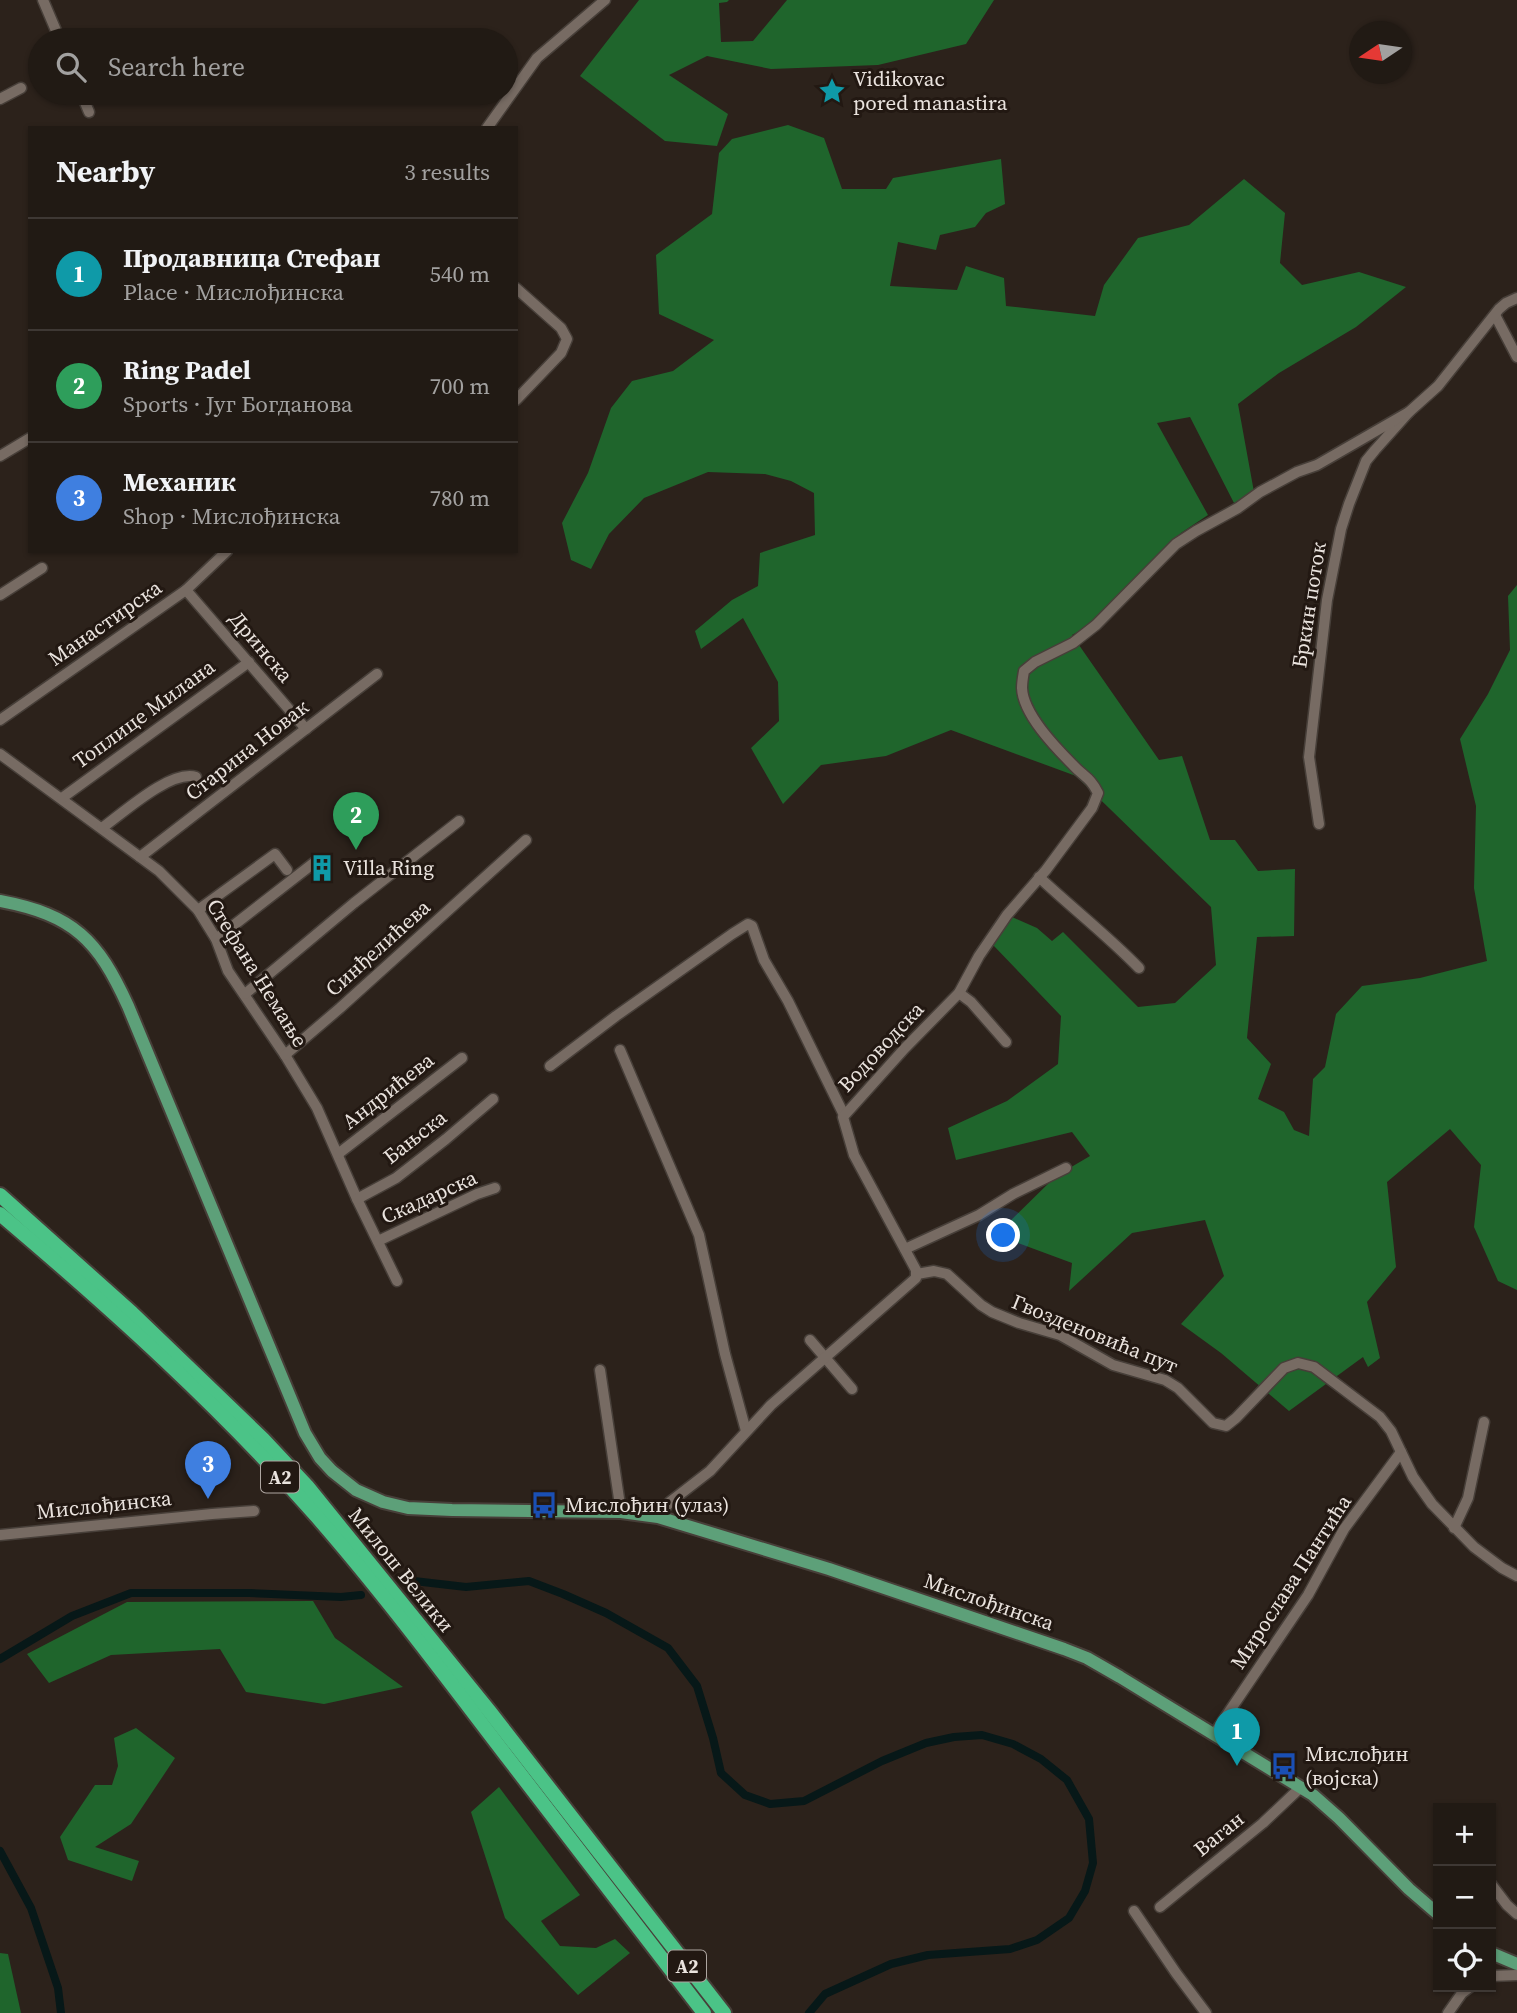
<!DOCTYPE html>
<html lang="en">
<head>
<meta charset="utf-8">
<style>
	body { margin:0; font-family:"Source Serif 4",serif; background:#2d2722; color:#f1f3f6 }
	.controls { position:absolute; right:21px; bottom:21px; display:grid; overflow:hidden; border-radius:0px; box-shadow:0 2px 5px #0004 }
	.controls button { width:63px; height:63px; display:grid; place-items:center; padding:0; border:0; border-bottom:2px solid #3e3834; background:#211a14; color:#f1f3f6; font:35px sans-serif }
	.compass { position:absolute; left:1349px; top:21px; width:63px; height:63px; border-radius:50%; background:#211a14; box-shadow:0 2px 5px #0004; rotate:257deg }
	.you { position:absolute; left:1004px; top:1236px; width:24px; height:24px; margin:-18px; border:5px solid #fff; border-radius:50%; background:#1a73e8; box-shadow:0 0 0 10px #1a73e833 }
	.badge { display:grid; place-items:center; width:46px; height:46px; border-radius:50%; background:#1a73e8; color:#fff; font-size:23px; font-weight:700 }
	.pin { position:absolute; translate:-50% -58px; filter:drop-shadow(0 2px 4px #0008) }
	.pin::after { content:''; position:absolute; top:37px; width:24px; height:21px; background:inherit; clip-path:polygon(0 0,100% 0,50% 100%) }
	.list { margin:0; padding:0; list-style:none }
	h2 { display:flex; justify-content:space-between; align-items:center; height:91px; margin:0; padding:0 28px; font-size:30px }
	h2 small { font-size:23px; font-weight:400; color:#a2a1a0 }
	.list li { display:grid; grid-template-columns:46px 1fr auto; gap:21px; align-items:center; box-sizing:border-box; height:112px; padding:0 28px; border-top:2px solid #3e3834 }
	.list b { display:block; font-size:26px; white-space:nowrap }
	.list p { margin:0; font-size:23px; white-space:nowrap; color:#a2a1a0 }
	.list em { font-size:23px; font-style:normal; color:#a2a1a0 }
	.icon { flex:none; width:38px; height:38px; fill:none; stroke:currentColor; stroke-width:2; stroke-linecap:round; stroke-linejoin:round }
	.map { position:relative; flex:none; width:1517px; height:2013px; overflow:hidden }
	.search { position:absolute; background:#211a14; box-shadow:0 2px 5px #0004; left:28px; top:28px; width:490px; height:77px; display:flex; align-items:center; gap:18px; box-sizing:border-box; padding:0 24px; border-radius:38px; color:#a2a1a0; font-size:26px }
	.panel { position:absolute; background:#211a14; box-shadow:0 2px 5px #0004; left:28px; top:126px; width:490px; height:427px; border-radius:0px }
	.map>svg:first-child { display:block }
	.forest { fill:#1f652c }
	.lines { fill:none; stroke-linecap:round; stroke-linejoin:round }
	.canal { stroke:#071818; stroke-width:8 }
	.minor-casing { stroke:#473f39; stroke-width:13 }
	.major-casing { stroke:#473f39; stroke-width:16 }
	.highway-casing { stroke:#473f39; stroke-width:18 }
	.minor { stroke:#776b63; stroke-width:10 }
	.major { stroke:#5da079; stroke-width:12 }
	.highway { stroke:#4bc387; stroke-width:14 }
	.labels { text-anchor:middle; stroke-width:6; stroke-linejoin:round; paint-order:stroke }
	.shield { fill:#221812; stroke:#aea6a1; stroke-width:2 }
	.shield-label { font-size:19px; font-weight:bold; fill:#eae3de }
	.poi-label { font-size:21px; fill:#eae3de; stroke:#221812; text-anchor:start }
	.street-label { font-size:21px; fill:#eae3de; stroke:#221812 }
</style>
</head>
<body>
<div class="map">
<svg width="1517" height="2013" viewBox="0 0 1517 2013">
	<rect width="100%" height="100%" fill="#2c221b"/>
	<!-- forest -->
	<g class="forest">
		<path d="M 639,0 L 729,0 L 727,2 L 719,3 L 721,42 L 753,41 L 787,0 L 994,0 L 966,44 L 878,65 L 771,69 L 707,56 L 669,75 L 728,114 L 717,146 L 665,141 L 580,76 Z"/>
		<path d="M 788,125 L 824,138 L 842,189 L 886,189 L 893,178 L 1001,159 L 1005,204 L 986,213 L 975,227 L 940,235 L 936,250 L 898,242 L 890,286 L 957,290 L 966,266 L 1004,278 L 1006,306 L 1095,316 L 1104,285 L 1138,238 L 1189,225 L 1244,179 L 1285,213 L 1280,263 L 1302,285 L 1359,272 L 1406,287 L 1356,327 L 1279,373 L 1238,404 L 1254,492 L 1234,503 L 1190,417 L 1157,423 L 1208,515 L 1181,533 L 1089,626 L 1072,635 L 1159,760 L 1182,756 L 1210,840 L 1235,840 L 1258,871 L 1295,869 L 1294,936 L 1257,937 L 1247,1038 L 1271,1064 L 1258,1099 L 1284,1112 L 1294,1130 L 1309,1136 L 1313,1079 L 1325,1067 L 1336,1014 L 1362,986 L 1420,978 L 1487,961 L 1474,888 L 1476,806 L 1460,739 L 1488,694 L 1510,650 L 1508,596 L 1517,585 L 1517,1290 L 1498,1281 L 1474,1227 L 1481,1165 L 1450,1129 L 1387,1182 L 1396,1267 L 1367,1302 L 1380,1358 L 1368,1367 L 1363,1357 L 1289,1411 L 1221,1353 L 1181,1324 L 1224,1276 L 1205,1220 L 1132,1233 L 1069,1291 L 1072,1263 L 996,1235 L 1056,1176 L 1090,1156 L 1072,1132 L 956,1160 L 948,1128 L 1007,1101 L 1058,1064 L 1061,1016 L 993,945 L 1012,917 L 1037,928 L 1052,941 L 1063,932 L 1138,1007 L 1175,1003 L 1216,965 L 1211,907 L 1076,776 L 951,730 L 886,756 L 821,765 L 783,804 L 751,748 L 779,721 L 778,682 L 743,618 L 701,649 L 695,631 L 732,600 L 758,586 L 760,553 L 815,535 L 814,493 L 791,481 L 765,474 L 708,472 L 644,498 L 609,534 L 591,569 L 571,560 L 562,523 L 588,473 L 611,408 L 632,381 L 673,371 L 714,340 L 659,314 L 656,255 L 712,214 L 719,153 L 732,139 Z"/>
		<path d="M 313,1601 L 335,1638 L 403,1687 L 324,1704 L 246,1692 L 220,1649 L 111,1655 L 49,1683 L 27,1654 L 127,1602 Z"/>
		<path d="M 136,1728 L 175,1758 L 131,1824 L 95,1847 L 139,1861 L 132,1881 L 68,1860 L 60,1837 L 95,1785 L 112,1785 L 118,1766 L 114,1738 Z"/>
		<path d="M 499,1787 L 580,1895 L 541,1921 L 560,1946 L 596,1948 L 615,1939 L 630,1953 L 578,1995 L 505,1918 L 471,1812 Z"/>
		<path d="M 0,1953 L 8,1954 L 21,2013 L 0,2013 Z"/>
	</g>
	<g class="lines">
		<!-- canal -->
		<g class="canal">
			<path d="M 414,1581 L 466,1587 L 529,1581 L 563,1594 L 606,1613 L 668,1648 L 697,1686 L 713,1738 L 721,1773 L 745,1795 L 770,1804 L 804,1801 L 882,1761 L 926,1743 L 954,1737 L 982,1735 L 1013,1744 L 1041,1759 L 1067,1780 L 1089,1819 L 1093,1863 L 1085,1891 L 1069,1918 L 1037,1940 L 1010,1949 L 928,1955 L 891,1964 L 825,1994 L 809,2013"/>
			<path d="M 0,1659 L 72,1616 L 131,1593 L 250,1593 L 341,1597 L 361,1595"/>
			<path d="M 0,1851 L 31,1908 L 58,1988 L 61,2013"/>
		</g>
		<defs>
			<g id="minor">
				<path d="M 43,0 L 60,40"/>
				<path d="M 81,93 L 89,112"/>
				<path d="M 0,99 L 21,88"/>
				<path d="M 487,128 L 537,58 L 605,0"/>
				<path d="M 516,288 L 561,328 L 567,339 L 561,353 L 516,400"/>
				<path d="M 1495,315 L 1517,357"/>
				<path d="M 0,456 L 30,438"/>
				<path d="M 186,590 L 306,729"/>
				<path d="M 0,595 L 42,568"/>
				<path d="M 0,720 L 186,590 L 227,551"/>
				<path d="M 0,754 L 159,871 L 198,910 L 216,939 L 228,971 L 285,1055 L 317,1108 L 357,1199 L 397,1281"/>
				<path d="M 62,798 L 249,662"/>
				<path d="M 1319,824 L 1309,757 L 1327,600 L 1341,529 L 1349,504 L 1366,461 L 1375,450 L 1409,412 L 1438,386 L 1499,309 L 1506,303 L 1517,298"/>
				<path d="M 102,828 C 123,813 171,769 196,777"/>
				<path d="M 140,857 L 377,674"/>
				<path d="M 1039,877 C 1072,908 1108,936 1139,968"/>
				<path d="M 198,910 L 275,854 L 287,870"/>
				<path d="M 216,939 L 315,862"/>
				<path d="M 959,993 L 971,1002 L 1006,1042"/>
				<path d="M 245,994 L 354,903 L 459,821"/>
				<path d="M 620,1050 L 699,1235 L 725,1354 L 746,1431"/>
				<path d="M 285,1055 L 340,1008 L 526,840"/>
				<path d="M 550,1066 L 616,1016 L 732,934 L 748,924 L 752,926 L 764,960 L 788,1001 L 844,1115"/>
				<path d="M 338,1154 L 462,1058"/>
				<path d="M 357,1199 L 396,1178 L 446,1139 L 493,1099"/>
				<path d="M 378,1241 L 477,1194 L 495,1188"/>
				<path d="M 905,1249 L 979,1215 L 1013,1194 L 1066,1168"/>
				<path d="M 917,1274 L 934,1271 L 947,1274 L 981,1305 L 992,1312 L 1019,1323 L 1060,1335 L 1113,1365 L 1165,1380 L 1178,1388 L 1213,1423 L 1226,1426 L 1236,1418 L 1284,1368 L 1298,1363 L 1314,1367 L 1380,1417 L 1391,1431 L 1413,1477 L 1432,1504 L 1474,1547 L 1502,1568 L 1517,1576"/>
				<path d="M 810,1340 L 852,1389"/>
				<path d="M 600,1370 L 621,1512"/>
				<path d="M 658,1517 L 670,1502 L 710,1471 L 771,1405 L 916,1278 L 916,1270 L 854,1155 L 843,1117 L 905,1048 L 959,993 L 979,956 L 1007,915 L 1046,870 L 1092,808 L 1098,793 C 1090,777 1084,777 1073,765 C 1055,747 1023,714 1022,688 C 1022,682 1023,677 1024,671 L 1035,662 L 1073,643 L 1096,625 L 1176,544 L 1196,531 L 1238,508 L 1260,492 L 1297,472 L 1317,465 L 1409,412"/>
				<path d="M 1454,1528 L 1468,1498 L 1484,1422"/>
				<path d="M 0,1535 L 212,1514 L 254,1511"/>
				<path d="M 1214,1734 L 1308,1595 L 1344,1529 L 1401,1452"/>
				<path d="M 1491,1884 L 1507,1905 L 1517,1914"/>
				<path d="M 1160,1907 L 1263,1823 L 1301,1787"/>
				<path d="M 1134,1911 L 1176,1973 L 1206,2013"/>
				<path d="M 1491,1976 L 1517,1975"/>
				<path d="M 1448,2013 L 1462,1993 L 1470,1987"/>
			</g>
			<g id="major">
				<path d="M 0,901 C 74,915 98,940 128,1006 L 305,1433 L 320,1458 L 332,1471 L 356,1490 L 383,1502 L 408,1508 L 452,1510 L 621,1512 L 658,1517 L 829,1569 L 1064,1649 L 1087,1658 L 1120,1677 L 1313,1795 L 1339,1818 L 1409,1889 L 1438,1914"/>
				<path d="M 1491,1953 L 1517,1964"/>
			</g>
			<g id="highway">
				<path d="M 0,1195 L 132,1313 L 263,1439 L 307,1486 L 490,1712 L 724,2013"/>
				<path d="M 0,1214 C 112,1309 222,1408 318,1518 C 385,1595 446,1677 508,1758 C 573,1843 639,1928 704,2013"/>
			</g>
		</defs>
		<!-- minor casing -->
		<use href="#minor" class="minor-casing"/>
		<!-- major casing -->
		<use href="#major" class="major-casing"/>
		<!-- highway casing -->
		<use href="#highway" class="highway-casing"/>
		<!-- minor -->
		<use href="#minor" class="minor"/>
		<!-- major -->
		<use href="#major" class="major"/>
		<!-- highway -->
		<use href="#highway" class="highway"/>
	</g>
	<!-- icons -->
	<defs>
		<symbol id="sight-bare" viewBox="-9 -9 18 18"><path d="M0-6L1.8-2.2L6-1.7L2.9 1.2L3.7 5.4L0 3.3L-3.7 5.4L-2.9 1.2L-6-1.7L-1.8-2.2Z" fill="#0f9aa8" stroke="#221812" stroke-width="2.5" paint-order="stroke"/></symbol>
		<symbol id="building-bare" viewBox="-9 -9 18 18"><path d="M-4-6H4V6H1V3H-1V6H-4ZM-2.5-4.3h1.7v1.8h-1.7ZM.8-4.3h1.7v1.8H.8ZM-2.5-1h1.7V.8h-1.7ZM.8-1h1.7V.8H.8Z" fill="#0f9aa8" stroke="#221812" stroke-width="2.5" paint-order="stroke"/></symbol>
		<symbol id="bus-bare" viewBox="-9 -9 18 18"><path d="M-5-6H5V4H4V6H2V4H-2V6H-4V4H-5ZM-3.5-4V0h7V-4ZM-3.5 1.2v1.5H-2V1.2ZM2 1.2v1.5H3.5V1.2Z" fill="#1a4fb4" stroke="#221812" stroke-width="2.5" paint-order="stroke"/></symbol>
	</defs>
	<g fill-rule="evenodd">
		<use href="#sight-bare" x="813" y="72" width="38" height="38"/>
		<use href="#building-bare" x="303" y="849" width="38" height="38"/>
		<use href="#bus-bare" x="525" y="1486" width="38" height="38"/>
		<use href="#bus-bare" x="1265" y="1747" width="38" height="38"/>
	</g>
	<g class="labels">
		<!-- shield labels -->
		<g class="shield">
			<rect x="261" y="1461.5" width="38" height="31" rx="5"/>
			<rect x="668" y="1950.5" width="38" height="31" rx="5"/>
		</g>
		<g class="shield-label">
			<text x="280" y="1484">A2</text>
			<text x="687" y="1973">A2</text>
		</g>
		<!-- poi labels -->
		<g class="poi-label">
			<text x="853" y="86">Vidikovac<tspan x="853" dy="24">pored manastira</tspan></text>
			<text x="343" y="875">Villa Ring</text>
			<text x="565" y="1512">Мислођин (улаз)</text>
			<text x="1305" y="1761">Мислођин<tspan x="1305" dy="24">(војска)</tspan></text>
		</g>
		<!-- street labels -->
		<g class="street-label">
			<text transform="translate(1309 605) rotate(-81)" y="7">Бркин поток</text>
			<text transform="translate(105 623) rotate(-35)" y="7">Манастирска</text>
			<text transform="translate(261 647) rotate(50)" y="7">Дринска</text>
			<text transform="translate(144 714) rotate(-36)" y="7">Топлице Милана</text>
			<text transform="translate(247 750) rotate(-38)" y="7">Старина Новак</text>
			<text transform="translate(378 948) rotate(-42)" y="7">Синђелићева</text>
			<text transform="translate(257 973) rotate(58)" y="7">Стефана Немање</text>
			<text transform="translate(881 1047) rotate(-47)" y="7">Водоводска</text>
			<text transform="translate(388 1091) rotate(-38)" y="7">Андрићева</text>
			<text transform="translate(415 1137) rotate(-38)" y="7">Бањска</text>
			<text transform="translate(429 1197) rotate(-24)" y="7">Скадарска</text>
			<text transform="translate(1095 1334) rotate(22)" y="7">Гвозденовића пут</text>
			<text transform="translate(104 1505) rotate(-6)" y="7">Мислођинска</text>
			<text transform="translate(401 1570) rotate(51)" y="7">Милош Велики</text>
			<text transform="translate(1291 1582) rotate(-57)" y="7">Мирослава Пантића</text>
			<text transform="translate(989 1602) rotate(19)" y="7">Мислођинска</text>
			<text transform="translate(1219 1834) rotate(-39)" y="7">Ваган</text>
		</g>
	</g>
</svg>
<div class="controls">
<button>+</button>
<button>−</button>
<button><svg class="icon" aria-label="locate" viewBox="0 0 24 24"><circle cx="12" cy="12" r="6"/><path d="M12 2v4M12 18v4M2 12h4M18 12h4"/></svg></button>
</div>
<svg class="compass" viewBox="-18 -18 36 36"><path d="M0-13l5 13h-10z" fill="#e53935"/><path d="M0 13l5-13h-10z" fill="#a2a1a0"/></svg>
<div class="you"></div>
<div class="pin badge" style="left:1237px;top:1766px;background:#0f9aa8">1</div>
<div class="pin badge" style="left:356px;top:850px;background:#2e9e5b">2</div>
<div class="pin badge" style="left:208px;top:1499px;background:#3f7fe0">3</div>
<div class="search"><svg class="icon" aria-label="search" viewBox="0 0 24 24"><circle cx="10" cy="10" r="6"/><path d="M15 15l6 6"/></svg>Search here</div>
<section class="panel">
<h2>Nearby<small>3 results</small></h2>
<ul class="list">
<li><span class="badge" style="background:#0f9aa8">1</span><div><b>Продавница Стефан</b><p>Place · Мислођинска</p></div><em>540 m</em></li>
<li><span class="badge" style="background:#2e9e5b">2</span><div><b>Ring Padel</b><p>Sports · Југ Богданова</p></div><em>700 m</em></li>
<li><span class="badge" style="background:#3f7fe0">3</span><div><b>Механик</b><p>Shop · Мислођинска</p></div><em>780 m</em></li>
</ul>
</section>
</div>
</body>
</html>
